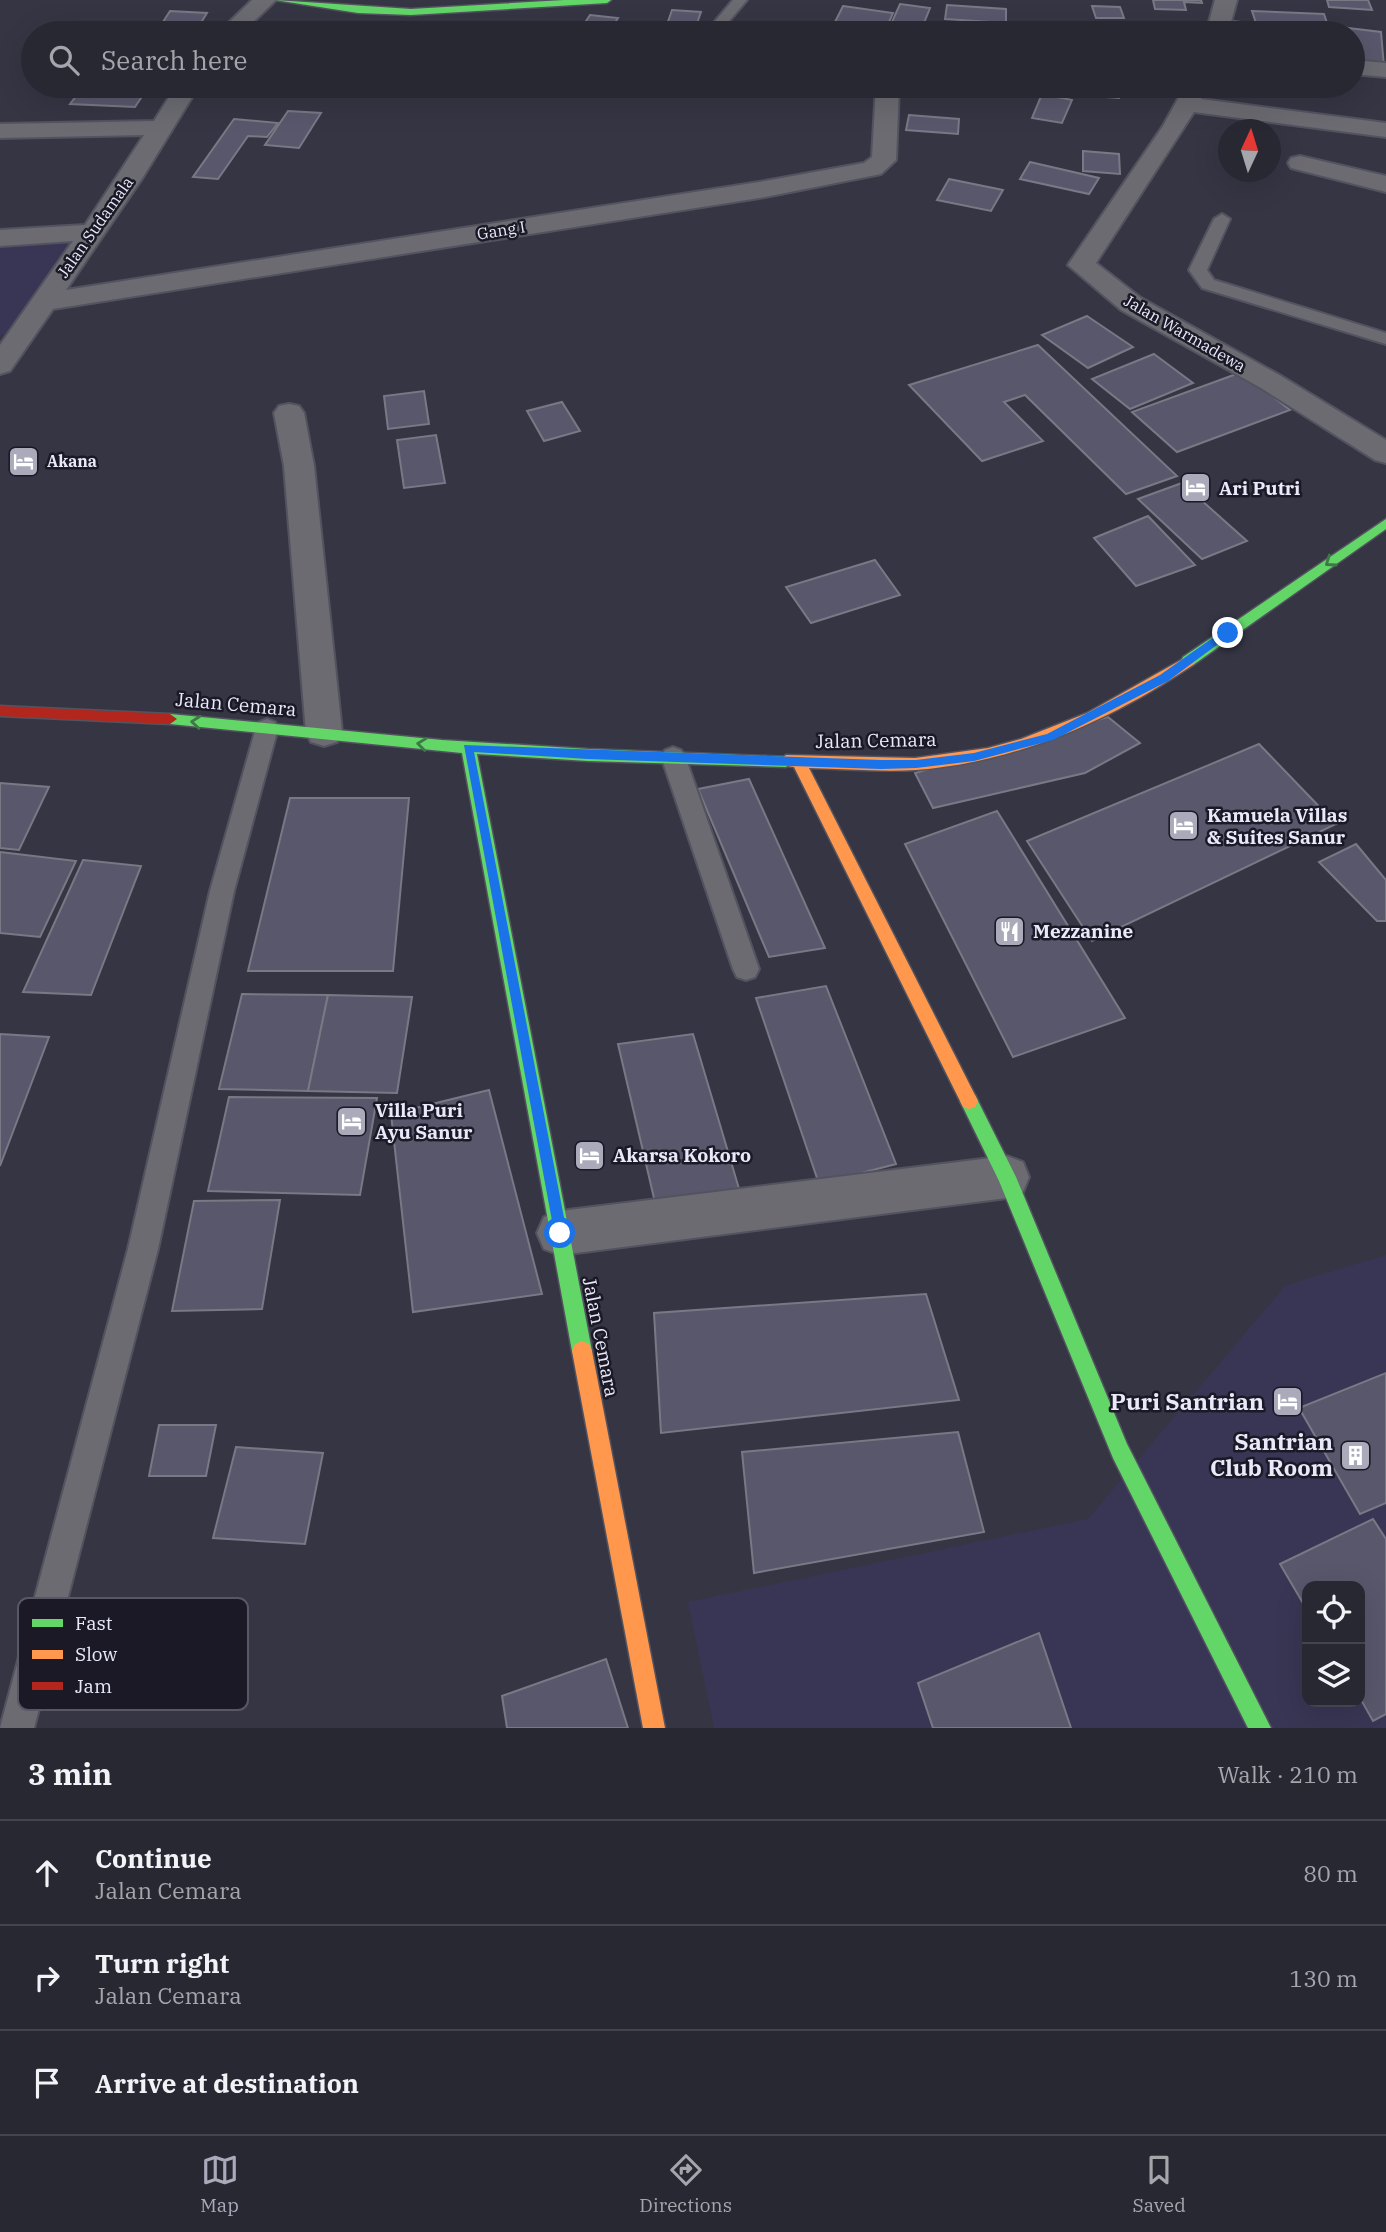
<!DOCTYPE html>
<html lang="en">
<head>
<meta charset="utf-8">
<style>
	body { margin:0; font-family:"IBM Plex Serif",serif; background:#34343f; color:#f1f3f6 }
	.controls { position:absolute; right:21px; bottom:21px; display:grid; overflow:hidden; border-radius:14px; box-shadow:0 7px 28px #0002 }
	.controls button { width:63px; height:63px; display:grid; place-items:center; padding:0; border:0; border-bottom:2px solid #44444e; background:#282833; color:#f1f3f6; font:35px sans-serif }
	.compass { position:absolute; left:1218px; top:119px; width:63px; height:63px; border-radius:50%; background:#282833; box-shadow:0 7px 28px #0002; rotate:4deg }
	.stop { position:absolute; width:21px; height:21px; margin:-16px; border:5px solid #1a73e8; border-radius:50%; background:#fff }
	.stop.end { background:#1a73e8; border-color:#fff; box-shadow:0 2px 7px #0008 }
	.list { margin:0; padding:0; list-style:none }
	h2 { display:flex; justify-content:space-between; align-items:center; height:91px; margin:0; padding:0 28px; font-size:30px }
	h2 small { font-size:23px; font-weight:400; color:#a5a6ac }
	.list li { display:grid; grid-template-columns:46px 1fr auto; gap:21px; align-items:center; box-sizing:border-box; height:105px; padding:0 28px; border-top:2px solid #44444e }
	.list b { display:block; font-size:26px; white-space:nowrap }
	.list p { margin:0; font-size:23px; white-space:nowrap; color:#a5a6ac }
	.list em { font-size:23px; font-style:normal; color:#a5a6ac }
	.icon { flex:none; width:38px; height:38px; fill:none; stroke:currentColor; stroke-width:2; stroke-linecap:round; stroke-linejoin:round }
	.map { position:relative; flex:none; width:1386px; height:1728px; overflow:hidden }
	.search { position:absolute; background:#282833; box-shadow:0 7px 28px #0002; left:21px; right:21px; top:21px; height:77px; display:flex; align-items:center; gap:18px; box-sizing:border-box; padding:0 24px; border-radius:38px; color:#a5a6ac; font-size:26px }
	.sheet { height:406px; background:#282833 }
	nav { display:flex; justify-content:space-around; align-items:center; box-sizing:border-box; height:98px; border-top:2px solid #44444e; background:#282833; font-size:19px; color:#a5a6ac }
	nav a { display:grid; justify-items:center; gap:4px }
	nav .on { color:#aab }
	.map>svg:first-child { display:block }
	.built { fill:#393655; fill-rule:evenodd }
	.building { fill:#59576c; stroke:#797885; stroke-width:2 }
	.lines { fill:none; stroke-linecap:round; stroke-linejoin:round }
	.lane-casing { stroke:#535360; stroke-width:4 }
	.street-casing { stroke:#535360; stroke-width:4 }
	.fast-casing { stroke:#535360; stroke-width:3 }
	.slow-casing { stroke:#535360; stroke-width:3 }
	.jam-casing { stroke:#535360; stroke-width:3 }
	.lane { fill:#6c6b72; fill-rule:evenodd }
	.street { fill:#6c6b72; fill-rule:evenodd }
	.fast { fill:#63d668; fill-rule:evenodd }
	.slow { fill:#ff974d; fill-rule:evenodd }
	.jam { fill:#b3261e; fill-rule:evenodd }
	.oneway { stroke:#3e7846 }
	.route { fill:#1a73e8 }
	.labels { text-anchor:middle; stroke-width:5; stroke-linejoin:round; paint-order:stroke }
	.far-street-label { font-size:16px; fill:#e9e9fb; stroke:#1a1925 }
	.far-poi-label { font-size:16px; font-weight:bold; fill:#e9e9fb; stroke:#1a1925; text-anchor:start }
	.poi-label { font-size:19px; font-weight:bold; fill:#e9e9fb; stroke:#1a1925; text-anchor:start }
	.street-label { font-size:19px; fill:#e9e9fb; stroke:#1a1925 }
	.near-poi-label { font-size:23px; font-weight:bold; fill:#e9e9fb; stroke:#1a1925; text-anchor:end }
	.key { fill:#1a1925; stroke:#585765; stroke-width:2 }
	.key-label { font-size:19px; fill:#e9e9fb }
</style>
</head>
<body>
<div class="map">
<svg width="1386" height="1728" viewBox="0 0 1386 1728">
	<rect width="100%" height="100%" fill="#363544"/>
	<!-- built -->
	<g class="built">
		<path d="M 74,236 L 5,335 L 0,335 L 0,239 Z"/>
		<path d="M 1386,1255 L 1386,1728 L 714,1728 L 688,1602 L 1088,1519 L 1286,1285 ZM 1307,1586 L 1360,1586 L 1360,1702 L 1307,1702 Z"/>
	</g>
	<!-- building -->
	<g class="building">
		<path d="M 1153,0 L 1201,0 L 1202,3 L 1184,2 L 1186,10 L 1155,9 Z"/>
		<path d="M 1327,0 L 1368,0 L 1372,10 L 1329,7 Z"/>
		<path d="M 900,4 L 930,8 L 920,33 L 887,33 Z"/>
		<path d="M 947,5 L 1006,9 L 1006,23 L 945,19 Z"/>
		<path d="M 843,6 L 893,13 L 885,31 L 834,24 Z"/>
		<path d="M 1092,6 L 1120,7 L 1124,18 L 1096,18 Z"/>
		<path d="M 672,10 L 701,12 L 695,29 L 700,30 L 699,33 L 664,33 Z"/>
		<path d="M 170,11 L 207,13 L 199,26 L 161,25 Z"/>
		<path d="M 1252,11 L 1324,14 L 1328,26 L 1256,23 Z"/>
		<path d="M 590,15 L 618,18 L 608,33 L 578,33 Z"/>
		<path d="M 1230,21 L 1263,24 L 1263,33 L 1230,33 Z"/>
		<path d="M 1263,27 L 1321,32 L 1322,33 L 1264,33 Z"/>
		<path d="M 1340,27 L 1381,32 L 1384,67 L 1353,64 L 1353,33 L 1340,33 Z"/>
		<path d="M 1174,28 L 1176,33 L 1103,33 L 1101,29 Z"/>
		<path d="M 124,30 L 185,32 L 121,33 Z"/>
		<path d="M 84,86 L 149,86 L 135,107 L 70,104 Z"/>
		<path d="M 212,86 L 255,86 L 249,93 L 209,88 Z"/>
		<path d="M 269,86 L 318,86 L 314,91 L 291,88 L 288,92 L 266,90 Z"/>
		<path d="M 907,86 L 953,86 L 952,97 L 906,93 Z"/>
		<path d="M 1048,86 L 1119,86 L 1119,98 L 1047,93 Z"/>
		<path d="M 1042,94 L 1072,100 L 1062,123 L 1032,118 Z"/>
		<path d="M 288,111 L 321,113 L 299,148 L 265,145 Z"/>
		<path d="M 909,115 L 959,119 L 958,134 L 906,130 Z"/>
		<path d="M 234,119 L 278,123 L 267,137 L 248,136 L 218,179 L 193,177 Z"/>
		<path d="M 1083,151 L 1119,154 L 1120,174 L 1083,171 Z"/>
		<path d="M 1030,162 L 1099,178 L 1089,194 L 1020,179 Z"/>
		<path d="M 949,179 L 1003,190 L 991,211 L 937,200 Z"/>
		<path d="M 1087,316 L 1133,347 L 1088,368 L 1042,335 Z"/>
		<path d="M 1038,345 L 1177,476 L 1126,494 L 1025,395 L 1004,402 L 1043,441 L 982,461 L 909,385 Z"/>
		<path d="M 1154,354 L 1193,383 L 1130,409 L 1092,379 Z"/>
		<path d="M 1242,372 L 1290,410 L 1177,452 L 1132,412 Z"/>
		<path d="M 424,391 L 429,424 L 388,429 L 384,396 Z"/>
		<path d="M 562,402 L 580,431 L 544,441 L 527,411 Z"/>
		<path d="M 436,435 L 445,483 L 404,488 L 397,440 Z"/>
		<path d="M 1182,483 L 1247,541 L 1202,559 L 1138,499 Z"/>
		<path d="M 1148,516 L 1195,565 L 1136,586 L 1094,538 Z"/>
		<path d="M 875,560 L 900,595 L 811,623 L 786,587 Z"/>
		<path d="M 1108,717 L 1140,743 L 1085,773 L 933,808 L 915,773 Z"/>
		<path d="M 1259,744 L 1336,824 L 1092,941 L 1027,841 Z"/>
		<path d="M 749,779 L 825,948 L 769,957 L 698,789 Z"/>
		<path d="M 0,783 L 49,787 L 19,850 L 0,848 Z"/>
		<path d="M 290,798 L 409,798 L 393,971 L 248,971 Z"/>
		<path d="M 997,811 L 1125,1018 L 1013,1057 L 905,844 Z"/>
		<path d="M 1356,844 L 1386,880 L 1386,921 L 1377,921 L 1319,862 Z"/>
		<path d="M 0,852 L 76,861 L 40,937 L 0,933 Z"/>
		<path d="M 83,860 L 141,866 L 91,995 L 23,992 Z"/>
		<path d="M 826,986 L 896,1164 L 819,1184 L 756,998 Z"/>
		<path d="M 242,994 L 328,995 L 308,1091 L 219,1089 Z"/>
		<path d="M 328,995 L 412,997 L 397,1093 L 308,1091 Z"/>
		<path d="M 0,1034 L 49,1037 L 0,1166 Z"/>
		<path d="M 693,1034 L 740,1192 L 657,1211 L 618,1044 Z"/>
		<path d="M 489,1090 L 542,1294 L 413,1312 L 391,1114 Z"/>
		<path d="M 229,1097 L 377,1098 L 360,1195 L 208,1191 Z"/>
		<path d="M 280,1200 L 262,1309 L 172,1311 L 194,1201 Z"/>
		<path d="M 926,1294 L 959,1400 L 661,1433 L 654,1313 Z"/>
		<path d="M 1386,1373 L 1386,1503 L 1360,1514 L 1299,1408 Z"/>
		<path d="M 159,1425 L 216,1425 L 206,1476 L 149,1476 Z"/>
		<path d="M 958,1432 L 984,1532 L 754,1573 L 742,1452 Z"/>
		<path d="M 236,1447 L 323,1453 L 305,1544 L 213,1538 Z"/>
		<path d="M 1373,1519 L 1386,1539 L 1386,1714 L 1373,1721 L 1360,1698 L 1360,1586 L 1307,1586 L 1307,1610 L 1280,1564 Z"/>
		<path d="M 1039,1633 L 1071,1728 L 933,1728 L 918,1683 Z"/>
		<path d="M 606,1659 L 628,1728 L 507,1728 L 502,1696 Z"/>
	</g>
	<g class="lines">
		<defs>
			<g id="lane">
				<path d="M 733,0 L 747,0 L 719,33 L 705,33 Z"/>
				<path d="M 1222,214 L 1230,219 L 1207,270 L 1214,280 L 1386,333 L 1386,344 L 1202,288 L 1189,270 L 1214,219 Z"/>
				<path d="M 267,719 L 275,722 L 278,728 L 234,891 L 158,1249 L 34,1728 L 0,1728 L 128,1249 L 210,891 L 256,728 L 259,722 Z"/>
				<path d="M 673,747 L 681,750 L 685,756 L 759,969 L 755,977 L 746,980 L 737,977 L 733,969 L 661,756 L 665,750 Z"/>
			</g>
			<g id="street">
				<path d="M 252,0 L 276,0 L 242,33 L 218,33 Z"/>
				<path d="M 1215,0 L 1237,0 L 1228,33 L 1206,33 Z"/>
				<path d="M 1353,60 L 1386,63 L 1386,77 L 1353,74 Z"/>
				<path d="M 176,86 L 199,86 L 143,177 L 66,290 L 765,181 L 864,163 L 872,157 L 876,86 L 899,87 L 896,160 L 881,174 L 765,197 L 53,309 L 10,371 L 0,374 L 0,345 L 73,241 L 0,246 L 0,230 L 85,225 L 144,135 L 0,138 L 0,124 L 154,121 Z"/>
				<path d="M 1185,86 L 1207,86 L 1201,99 L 1386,123 L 1386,137 L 1194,112 L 1096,263 L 1141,298 L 1281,376 L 1386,440 L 1386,463 L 1375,460 L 1261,388 L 1121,310 L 1068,265 L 1163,126 Z"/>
				<path d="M 1300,156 L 1386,176 L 1386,192 L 1291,168 L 1288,163 L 1291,158 Z"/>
				<path d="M 289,404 L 299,406 L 304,413 L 314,466 L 342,732 L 337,742 L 324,746 L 311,742 L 306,732 L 284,466 L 274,413 L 279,406 Z"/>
				<path d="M 1007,1156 L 1023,1162 L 1029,1177 L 1023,1192 L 1007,1198 L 560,1255 L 544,1249 L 537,1233 L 544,1217 L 560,1211 Z"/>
			</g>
			<g id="fast">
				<path d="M 275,0 L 411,9 L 564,0 L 611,0 L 607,3 L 411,15 L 358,13 Z"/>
				<path d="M 1386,519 L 1386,529 L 1193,665 L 1183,665 L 1181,661 L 1183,657 Z"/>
				<path d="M 170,714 L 442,740 L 588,749 L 791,757 L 793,761 L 786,767 L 588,761 L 477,754 L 592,1351 L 589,1358 L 582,1361 L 575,1358 L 572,1351 L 462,753 L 170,724 L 163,719 Z"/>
				<path d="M 969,1093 L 975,1095 L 1016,1177 L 1127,1444 L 1271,1728 L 1248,1728 L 1113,1458 L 999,1181 L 960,1101 L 963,1095 Z"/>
			</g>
			<g id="slow">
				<path d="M 1188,656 L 1193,657 L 1195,661 L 1193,665 C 1109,721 1018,762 916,770 C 881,772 845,769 809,768 L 978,1101 L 975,1107 L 969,1109 L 963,1107 L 794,767 L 781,765 L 779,761 L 786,755 L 915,758 L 988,748 L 1021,739 L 1087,713 Z"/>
				<path d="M 582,1341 L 589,1344 L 592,1351 L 665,1728 L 643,1728 L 572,1351 L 575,1344 Z"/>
			</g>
			<path id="jam" d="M 0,706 L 170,714 L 177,719 L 170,724 L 0,716 Z"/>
		</defs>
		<!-- lane casing -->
		<use href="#lane" class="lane-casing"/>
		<!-- street casing -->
		<use href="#street" class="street-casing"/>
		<!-- fast casing -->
		<use href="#fast" class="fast-casing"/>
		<!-- slow casing -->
		<use href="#slow" class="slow-casing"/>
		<!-- jam casing -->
		<use href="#jam" class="jam-casing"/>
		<!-- lane -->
		<use href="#lane" class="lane"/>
		<!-- street -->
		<use href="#street" class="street"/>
		<!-- fast -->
		<use href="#fast" class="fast"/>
		<!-- slow -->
		<use href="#slow" class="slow"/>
		<!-- jam -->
		<use href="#jam" class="jam"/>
	</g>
	<!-- one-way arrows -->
	<defs><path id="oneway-chevron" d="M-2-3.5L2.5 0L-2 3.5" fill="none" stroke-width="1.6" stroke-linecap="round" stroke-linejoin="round" transform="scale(1.75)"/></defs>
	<g class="oneway">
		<use href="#oneway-chevron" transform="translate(1330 562) rotate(145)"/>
		<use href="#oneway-chevron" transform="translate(196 722) rotate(-175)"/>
		<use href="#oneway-chevron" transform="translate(422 744) rotate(-173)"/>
	</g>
	<!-- route -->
	<path class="route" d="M 1224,630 L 1233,633 L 1168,681 L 1053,740 L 974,761 L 916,768 L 881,769 L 588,759 L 474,752 L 567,1233 L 565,1237 L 555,1237 L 464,745 L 881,760 L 916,760 L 974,753 L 1047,734 L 1160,675 Z"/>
	<!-- icons -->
	<defs>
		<symbol id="hotel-square" viewBox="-11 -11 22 22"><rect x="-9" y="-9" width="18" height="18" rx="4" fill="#aab" stroke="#1a1925"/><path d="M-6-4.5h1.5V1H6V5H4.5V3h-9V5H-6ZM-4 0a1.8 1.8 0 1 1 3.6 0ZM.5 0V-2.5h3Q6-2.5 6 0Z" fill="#fff"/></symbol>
		<symbol id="restaurant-square" viewBox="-11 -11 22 22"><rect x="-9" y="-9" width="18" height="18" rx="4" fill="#aab" stroke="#1a1925"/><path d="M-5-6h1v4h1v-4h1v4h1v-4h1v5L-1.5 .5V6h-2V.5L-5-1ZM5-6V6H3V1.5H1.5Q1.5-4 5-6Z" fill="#fff"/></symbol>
		<symbol id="building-square" viewBox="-11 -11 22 22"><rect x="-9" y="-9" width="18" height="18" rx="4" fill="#aab" stroke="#1a1925"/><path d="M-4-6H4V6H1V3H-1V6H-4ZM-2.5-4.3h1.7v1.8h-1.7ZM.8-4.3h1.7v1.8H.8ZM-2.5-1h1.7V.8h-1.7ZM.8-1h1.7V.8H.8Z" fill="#fff"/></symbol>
	</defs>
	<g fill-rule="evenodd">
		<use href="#hotel-square" x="6" y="444" width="35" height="35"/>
		<use href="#hotel-square" x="1178" y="470" width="35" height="35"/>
		<use href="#hotel-square" x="1166" y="808" width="35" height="35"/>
		<use href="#restaurant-square" x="992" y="914" width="35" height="35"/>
		<use href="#hotel-square" x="334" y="1104" width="35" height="35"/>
		<use href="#hotel-square" x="572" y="1138" width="35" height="35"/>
		<use href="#hotel-square" x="1270" y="1384" width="35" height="35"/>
		<use href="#building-square" x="1338" y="1438" width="35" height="35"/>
	</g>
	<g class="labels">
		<!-- far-street labels -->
		<g class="far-street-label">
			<text transform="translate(95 227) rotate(-55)" y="6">Jalan Sudamala</text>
			<text transform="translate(501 230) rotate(-9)" y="6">Gang I</text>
			<text transform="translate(1185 333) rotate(30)" y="6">Jalan Warmadewa</text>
		</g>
		<!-- far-poi labels -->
		<g class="far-poi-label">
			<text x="47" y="467">Akana</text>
		</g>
		<!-- poi labels -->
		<g class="poi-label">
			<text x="1219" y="495">Ari Putri</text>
			<text x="1207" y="822">Kamuela Villas<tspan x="1207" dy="22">&amp; Suites Sanur</tspan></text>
			<text x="1033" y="938">Mezzanine</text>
			<text x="375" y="1117">Villa Puri<tspan x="375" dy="22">Ayu Sanur</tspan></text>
			<text x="613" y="1162">Akarsa Kokoro</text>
		</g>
		<!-- street labels -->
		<g class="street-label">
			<text transform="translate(236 704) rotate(5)" y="7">Jalan Cemara</text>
			<text transform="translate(876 740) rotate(-1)" y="7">Jalan Cemara</text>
			<text transform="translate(601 1337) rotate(79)" y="7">Jalan Cemara</text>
		</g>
		<!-- near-poi labels -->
		<g class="near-poi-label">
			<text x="1264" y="1410">Puri Santrian</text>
			<text x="1333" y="1450">Santrian<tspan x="1333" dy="26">Club Room</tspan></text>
		</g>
	</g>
	<!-- legend -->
	<rect x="18" y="1598" width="230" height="112" rx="10" class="key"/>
	<rect x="32" y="1619" width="31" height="8" fill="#63d668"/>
	<rect x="32" y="1650" width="31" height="9" fill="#ff974d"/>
	<rect x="32" y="1682" width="31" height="8" fill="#b3261e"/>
	<g class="key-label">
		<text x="75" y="1630">Fast</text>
		<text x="75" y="1661">Slow</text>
		<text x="75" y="1693">Jam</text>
	</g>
</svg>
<div class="controls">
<button><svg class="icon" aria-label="locate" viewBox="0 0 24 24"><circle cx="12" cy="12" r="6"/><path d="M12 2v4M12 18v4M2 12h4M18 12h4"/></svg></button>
<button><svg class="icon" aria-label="layers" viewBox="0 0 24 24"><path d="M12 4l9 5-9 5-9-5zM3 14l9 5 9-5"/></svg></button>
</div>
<svg class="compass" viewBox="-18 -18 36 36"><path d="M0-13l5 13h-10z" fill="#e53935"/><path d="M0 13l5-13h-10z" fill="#a5a6ac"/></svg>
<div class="stop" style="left:560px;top:1233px"></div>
<div class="stop end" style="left:1228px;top:633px"></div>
<div class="search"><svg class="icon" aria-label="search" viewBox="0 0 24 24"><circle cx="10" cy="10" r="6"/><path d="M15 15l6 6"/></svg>Search here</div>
</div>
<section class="sheet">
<h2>3 min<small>Walk · 210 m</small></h2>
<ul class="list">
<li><svg class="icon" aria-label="ahead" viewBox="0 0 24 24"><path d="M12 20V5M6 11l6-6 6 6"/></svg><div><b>Continue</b><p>Jalan Cemara</p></div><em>80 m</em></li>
<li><svg class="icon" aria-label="right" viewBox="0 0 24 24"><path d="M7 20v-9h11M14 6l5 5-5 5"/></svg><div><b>Turn right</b><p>Jalan Cemara</p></div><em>130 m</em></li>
<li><svg class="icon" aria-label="arrive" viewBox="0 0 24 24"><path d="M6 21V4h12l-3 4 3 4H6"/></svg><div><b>Arrive at destination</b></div></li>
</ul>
</section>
<nav>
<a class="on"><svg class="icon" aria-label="map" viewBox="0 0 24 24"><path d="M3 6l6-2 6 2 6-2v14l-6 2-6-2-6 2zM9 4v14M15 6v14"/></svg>Map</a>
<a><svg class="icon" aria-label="directions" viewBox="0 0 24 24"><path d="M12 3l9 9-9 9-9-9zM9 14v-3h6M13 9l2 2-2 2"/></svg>Directions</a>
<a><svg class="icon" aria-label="saved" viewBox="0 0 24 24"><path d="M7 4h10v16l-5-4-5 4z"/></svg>Saved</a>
</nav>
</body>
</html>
